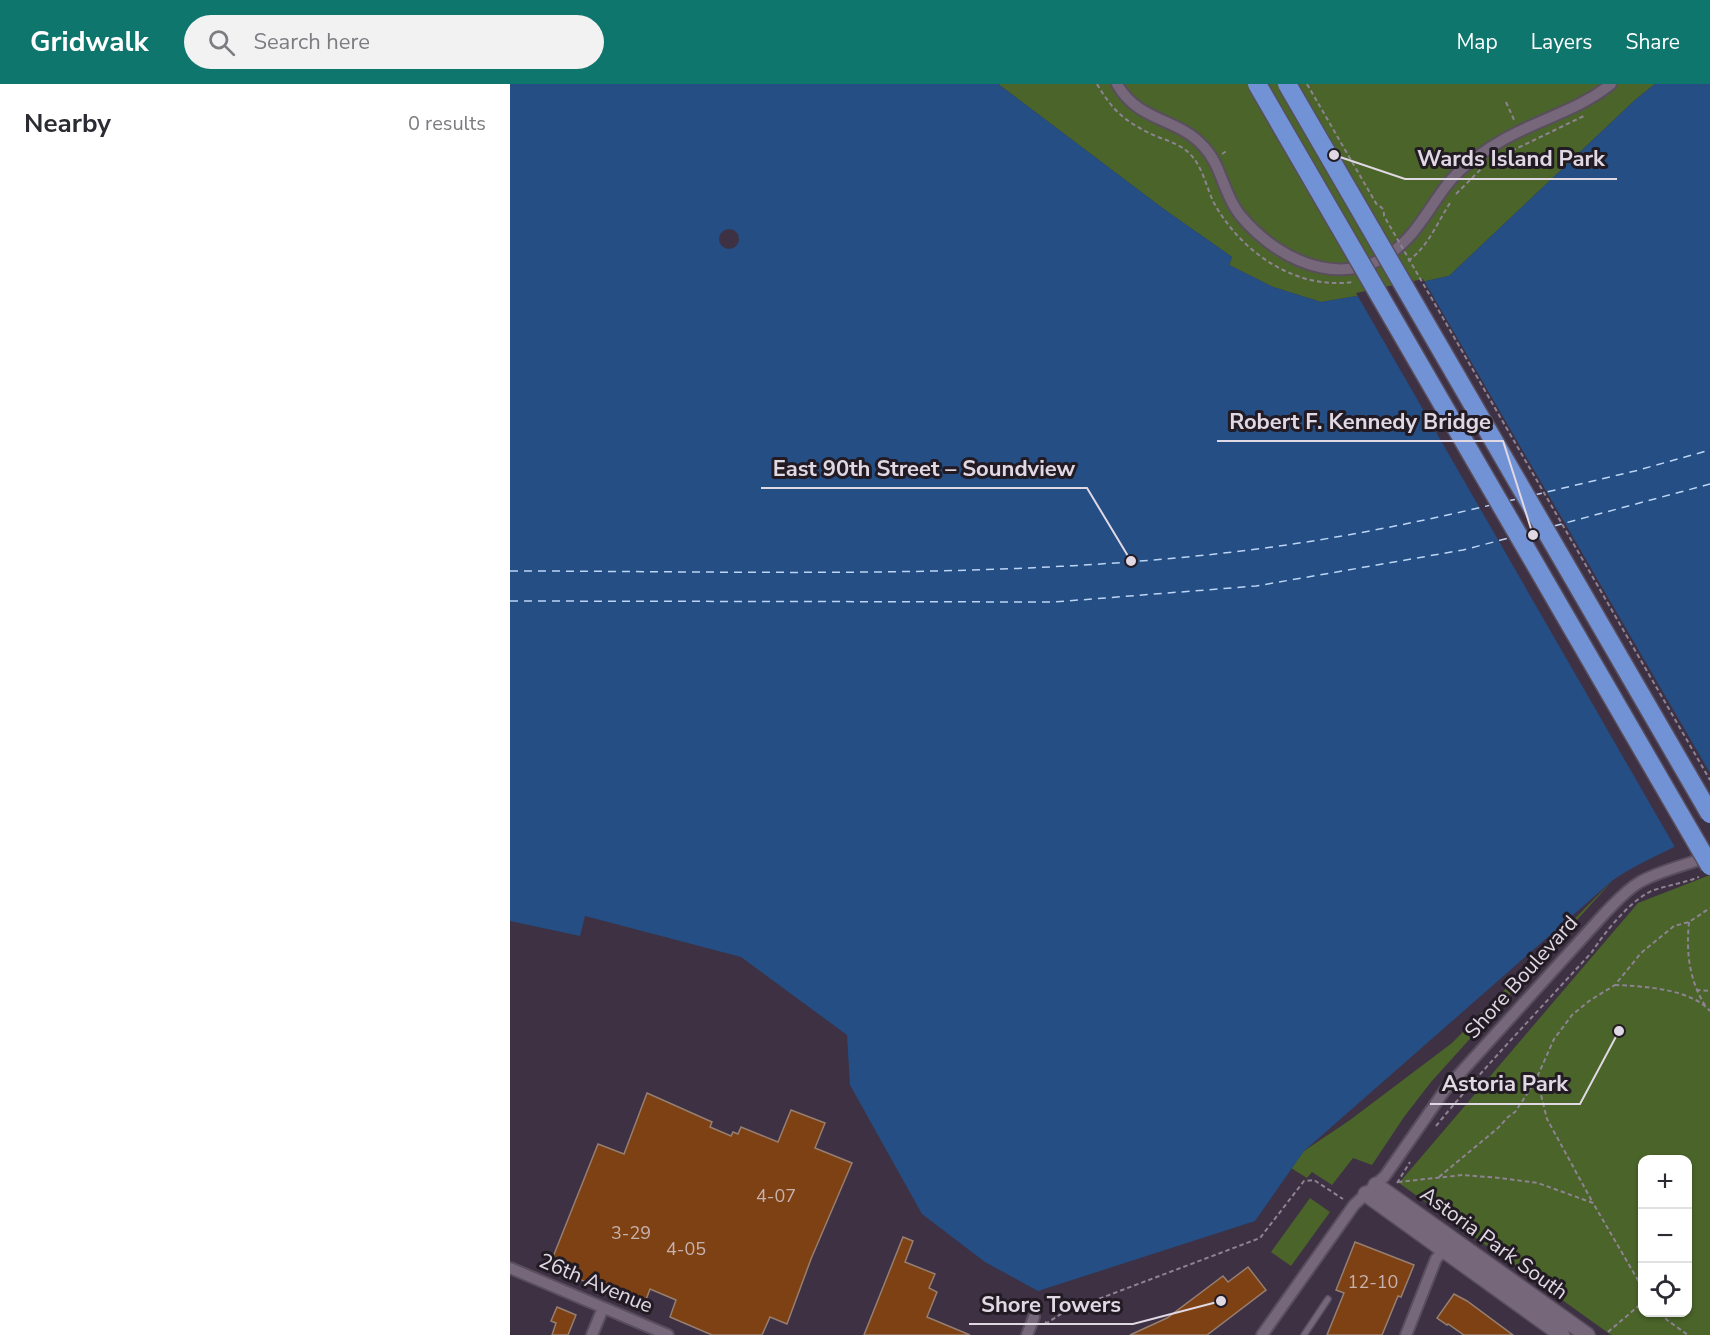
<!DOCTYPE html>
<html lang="en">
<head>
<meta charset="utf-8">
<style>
	body { margin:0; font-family:"Nunito Sans",sans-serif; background:#f2f2f3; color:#2b2b33 }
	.controls { position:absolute; right:18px; bottom:18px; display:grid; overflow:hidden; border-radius:12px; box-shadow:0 2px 4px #0004 }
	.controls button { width:54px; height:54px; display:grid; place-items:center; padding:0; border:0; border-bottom:2px solid #e1e1e2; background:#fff; color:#2b2b33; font:30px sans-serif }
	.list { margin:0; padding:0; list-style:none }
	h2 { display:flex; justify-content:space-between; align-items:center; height:78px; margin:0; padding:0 24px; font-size:26px }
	h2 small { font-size:20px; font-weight:400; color:#7c7c81 }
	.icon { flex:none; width:33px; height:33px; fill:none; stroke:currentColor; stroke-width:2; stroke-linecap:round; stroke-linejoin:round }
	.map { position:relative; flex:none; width:1200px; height:1251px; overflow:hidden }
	header { display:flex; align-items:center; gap:36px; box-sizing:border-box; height:84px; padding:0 30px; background:#0f766e; color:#fff }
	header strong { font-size:28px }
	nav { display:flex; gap:33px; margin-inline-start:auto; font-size:21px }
	.search { width:420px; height:54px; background:#f2f2f3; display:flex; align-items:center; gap:15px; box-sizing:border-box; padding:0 21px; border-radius:33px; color:#7c7c81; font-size:22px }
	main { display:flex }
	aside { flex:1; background:#fff }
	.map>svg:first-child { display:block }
	.green { fill:#4a642a; fill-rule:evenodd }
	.water { fill:#244e84 }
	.pier { fill:#3e3143 }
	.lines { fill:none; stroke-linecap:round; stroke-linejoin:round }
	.ferry { stroke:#bcd5f5; stroke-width:1.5; stroke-dasharray:8 6; stroke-linecap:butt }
	.building { fill:#7e4113; stroke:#967f71; stroke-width:1.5 }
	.lane-casing { stroke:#594e5d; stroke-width:8 }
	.street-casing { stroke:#594e5d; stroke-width:14 }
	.secondary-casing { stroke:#594e5d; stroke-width:18 }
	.path { stroke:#8e8392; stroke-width:2; stroke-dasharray:4.5 3; stroke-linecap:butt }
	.lane { stroke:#76677b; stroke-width:5 }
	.street { stroke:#76677b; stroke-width:10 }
	.secondary { stroke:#76677b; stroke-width:15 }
	.highway-bridge-casing { stroke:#594e5d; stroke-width:21; stroke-linecap:butt }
	.path-bridge { stroke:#8e8392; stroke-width:2; stroke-dasharray:4.5 3; stroke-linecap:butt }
	.highway-bridge { stroke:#7193d6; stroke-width:18 }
	.labels { text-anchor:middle; stroke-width:6; stroke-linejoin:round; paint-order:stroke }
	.number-label { font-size:18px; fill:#c8b2af }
	.street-label { font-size:21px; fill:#e0d8e3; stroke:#221b24 }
	.leader { fill:none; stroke:#e0d8e3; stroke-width:2 }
	.callout-dot { fill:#e0d8e3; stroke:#221b24; stroke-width:2 }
	.callout-label { font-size:22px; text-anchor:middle; font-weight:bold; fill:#e0d8e3; stroke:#221b24; stroke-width:6; stroke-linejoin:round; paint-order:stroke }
</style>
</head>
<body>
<header>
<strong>Gridwalk</strong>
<div class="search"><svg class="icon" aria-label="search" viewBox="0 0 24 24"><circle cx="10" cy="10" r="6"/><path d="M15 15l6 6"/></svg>Search here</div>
<nav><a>Map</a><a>Layers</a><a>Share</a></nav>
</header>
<main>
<aside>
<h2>Nearby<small>0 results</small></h2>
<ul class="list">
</ul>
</aside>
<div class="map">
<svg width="1200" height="1251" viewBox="0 0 1200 1251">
	<rect width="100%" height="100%" fill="#3e3143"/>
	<!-- green -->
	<g class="green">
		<path d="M 488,0 L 1145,0 L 1125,16 L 939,192 L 847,212 L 811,218 L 763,203 L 719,181 L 722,173 L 655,126 Z"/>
		<path d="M 1200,791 L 1200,1251 L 1101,1251 L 889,1099 L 1128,819 ZM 1132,1076 L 1178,1076 L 1178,1228 L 1132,1228 Z"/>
		<path d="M 1103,796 L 921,998 L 894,1033 L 862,1081 L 843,1074 L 822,1101 L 802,1088 L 797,1094 L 781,1084 L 794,1067 L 840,1036 L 942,959 Z"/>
		<path d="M 800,1114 L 820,1128 L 781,1182 L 761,1168 Z"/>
	</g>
	<!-- water -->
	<path class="water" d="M 0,0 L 488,0 L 655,126 L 722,173 L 719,181 L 763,203 L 811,218 L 847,212 L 939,192 L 1125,16 L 1145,0 L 1200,0 L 1200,747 C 1167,762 1133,776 1103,796 L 794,1067 L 745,1137 L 528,1207 L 475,1178 L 412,1130 L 340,1001 L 337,951 L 231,873 L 75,832 L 70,852 L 0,837 Z"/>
	<!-- pier -->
	<g class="pier">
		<circle cx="219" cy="155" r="10"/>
		<path d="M 913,195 L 1200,689 L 1200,750 L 1166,765 L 846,209 Z"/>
	</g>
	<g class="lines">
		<!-- ferry -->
		<g class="ferry">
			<path d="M 1024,411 L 1125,387 L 1200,366"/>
			<path d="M 997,417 L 1007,415"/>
			<path d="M 1044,442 L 1200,400"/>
			<path d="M 0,487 C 241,487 483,496 723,468 C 810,458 896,441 981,421"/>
			<path d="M 0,517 L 544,518 L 746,502 L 953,466 L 999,454"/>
		</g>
	</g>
	<!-- building -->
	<g class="building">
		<path d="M 137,1009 L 202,1038 L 200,1043 L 221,1052 L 223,1048 L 228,1050 L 231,1043 L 268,1058 L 281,1026 L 315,1039 L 305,1064 L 342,1079 L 301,1175 L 277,1240 L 260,1233 L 252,1251 L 202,1251 L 160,1233 L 166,1216 L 140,1205 L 134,1221 L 39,1183 L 88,1060 L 114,1070 Z"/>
		<path d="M 393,1153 L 403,1157 L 395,1178 L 425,1190 L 419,1204 L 427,1208 L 417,1233 L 460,1251 L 354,1251 Z"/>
		<path d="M 845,1158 L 904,1181 L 891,1213 L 888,1212 L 872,1251 L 817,1251 L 834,1209 L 826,1206 Z"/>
		<path d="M 738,1183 L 756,1206 L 697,1251 L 620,1251 L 657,1234 L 713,1192 L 718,1198 Z"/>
		<path d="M 944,1210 L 957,1217 L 1003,1251 L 954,1251 L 938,1240 L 937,1241 L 927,1234 Z"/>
		<path d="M 47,1223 L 66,1231 L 58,1251 L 42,1251 L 46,1239 L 41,1237 Z"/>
	</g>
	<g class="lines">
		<defs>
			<path id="lane" d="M 794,1251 L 818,1215"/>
			<g id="street">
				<path d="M 607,0 C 629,39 668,33 694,63 C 712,82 713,110 730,131 C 773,183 846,211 899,153 C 919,131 931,102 955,82 C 971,69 989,57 1008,48 C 1040,32 1073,23 1101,0"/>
				<path d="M 0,1184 L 158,1251"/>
				<path d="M 82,1251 L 93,1224"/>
				<path d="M 517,1251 L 524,1233"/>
				<path d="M 752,1251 L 844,1121 L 875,1092 L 935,1006 L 1095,829 C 1106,818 1116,806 1130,798 C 1151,786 1177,781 1200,772"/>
				<path d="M 896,1251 L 926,1175 L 937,1162"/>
			</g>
			<g id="secondary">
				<path d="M 866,1101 L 1077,1251"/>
				<path d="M 856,1110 L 1052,1251"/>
			</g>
		</defs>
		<!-- lane casing -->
		<use href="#lane" class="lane-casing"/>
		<!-- street casing -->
		<use href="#street" class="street-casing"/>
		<!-- secondary casing -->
		<use href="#secondary" class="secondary-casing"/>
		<!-- path -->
		<g class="path">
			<path d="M 587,0 C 603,28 618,40 648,53 C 659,57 671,61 680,70 C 693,83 696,103 704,119 C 731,168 785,206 843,198"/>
			<path d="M 996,18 L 1005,38"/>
			<path d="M 712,70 L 718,66"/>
			<path d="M 995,70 L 1076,31"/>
			<path d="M 946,110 L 972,84"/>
			<path d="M 898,177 C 918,163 927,139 940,119"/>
			<path d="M 1179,838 C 1176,869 1179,896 1196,923"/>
			<path d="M 1105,901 C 1133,902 1181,905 1200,927"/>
			<path d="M 1186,906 L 1200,907"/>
			<path d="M 1025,998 L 1029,1003 L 1037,1035 L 1083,1119"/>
			<path d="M 926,1042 C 975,982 1029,926 1082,868 C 1094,849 1122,814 1144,806 C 1159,801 1174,799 1189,793"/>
			<path d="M 929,1093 L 988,1044 L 998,1033 L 1005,1028 L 1025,998 L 1044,955 L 1062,931 L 1079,917 L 1105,901 L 1131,869 L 1164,842 L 1179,838 L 1200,824"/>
			<path d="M 888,1098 L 953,1091 L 990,1094 L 1028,1099 L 1083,1119 L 1132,1203"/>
			<path d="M 887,1099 L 900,1078"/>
			<path d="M 1151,1228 L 1157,1236 L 1178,1251"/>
			<path d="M 535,1238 L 537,1239 L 554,1228 L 750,1154 L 794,1097 L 804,1096 L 833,1115"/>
			<path d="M 1098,1248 L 1132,1219"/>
		</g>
		<!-- lane -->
		<use href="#lane" class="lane"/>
		<!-- street -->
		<use href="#street" class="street"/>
		<!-- secondary -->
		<use href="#secondary" class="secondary"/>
		<defs>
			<g id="highway-bridge">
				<path d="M 747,0 L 1200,782"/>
				<path d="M 777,0 L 1200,730"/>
			</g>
		</defs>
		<!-- highway-bridge casing -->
		<use href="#highway-bridge" class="highway-bridge-casing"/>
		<!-- path-bridge -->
		<path class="path-bridge" d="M 797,0 L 867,121 C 873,123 874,126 874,132 L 1200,696"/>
		<!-- highway-bridge -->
		<use href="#highway-bridge" class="highway-bridge"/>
	</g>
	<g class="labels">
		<!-- number labels -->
		<g class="number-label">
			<text x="266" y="1118">4-07</text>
			<text x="121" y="1155">3-29</text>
			<text x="176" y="1171">4-05</text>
			<text x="863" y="1204">12-10</text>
		</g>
		<!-- street labels -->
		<g class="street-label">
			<text transform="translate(1011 893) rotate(-48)" y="7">Shore Boulevard</text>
			<text transform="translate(984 1159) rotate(36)" y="7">Astoria Park South</text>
			<text transform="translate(86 1199) rotate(23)" y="7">26th Avenue</text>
		</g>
	</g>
	<!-- callouts -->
	<path class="leader" d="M824 71L895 95H1107M1023 451L993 357H707M621 477L577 404H251M1109 947L1070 1020H920M711 1217L623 1240H459"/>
	<g class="callout-dot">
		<circle cx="824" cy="71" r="6"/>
		<circle cx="1023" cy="451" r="6"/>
		<circle cx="621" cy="477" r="6"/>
		<circle cx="1109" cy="947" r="6"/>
		<circle cx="711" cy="1217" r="6"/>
	</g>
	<g class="callout-label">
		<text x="1001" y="82">Wards Island Park</text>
		<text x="850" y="345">Robert F. Kennedy Bridge</text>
		<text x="414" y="392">East 90th Street – Soundview</text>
		<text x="995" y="1007">Astoria Park</text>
		<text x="541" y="1228">Shore Towers</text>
	</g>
</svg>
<div class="controls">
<button>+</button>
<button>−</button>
<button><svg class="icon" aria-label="locate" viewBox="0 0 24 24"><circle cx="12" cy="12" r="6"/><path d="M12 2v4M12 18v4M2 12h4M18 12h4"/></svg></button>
</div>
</div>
</main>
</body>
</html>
